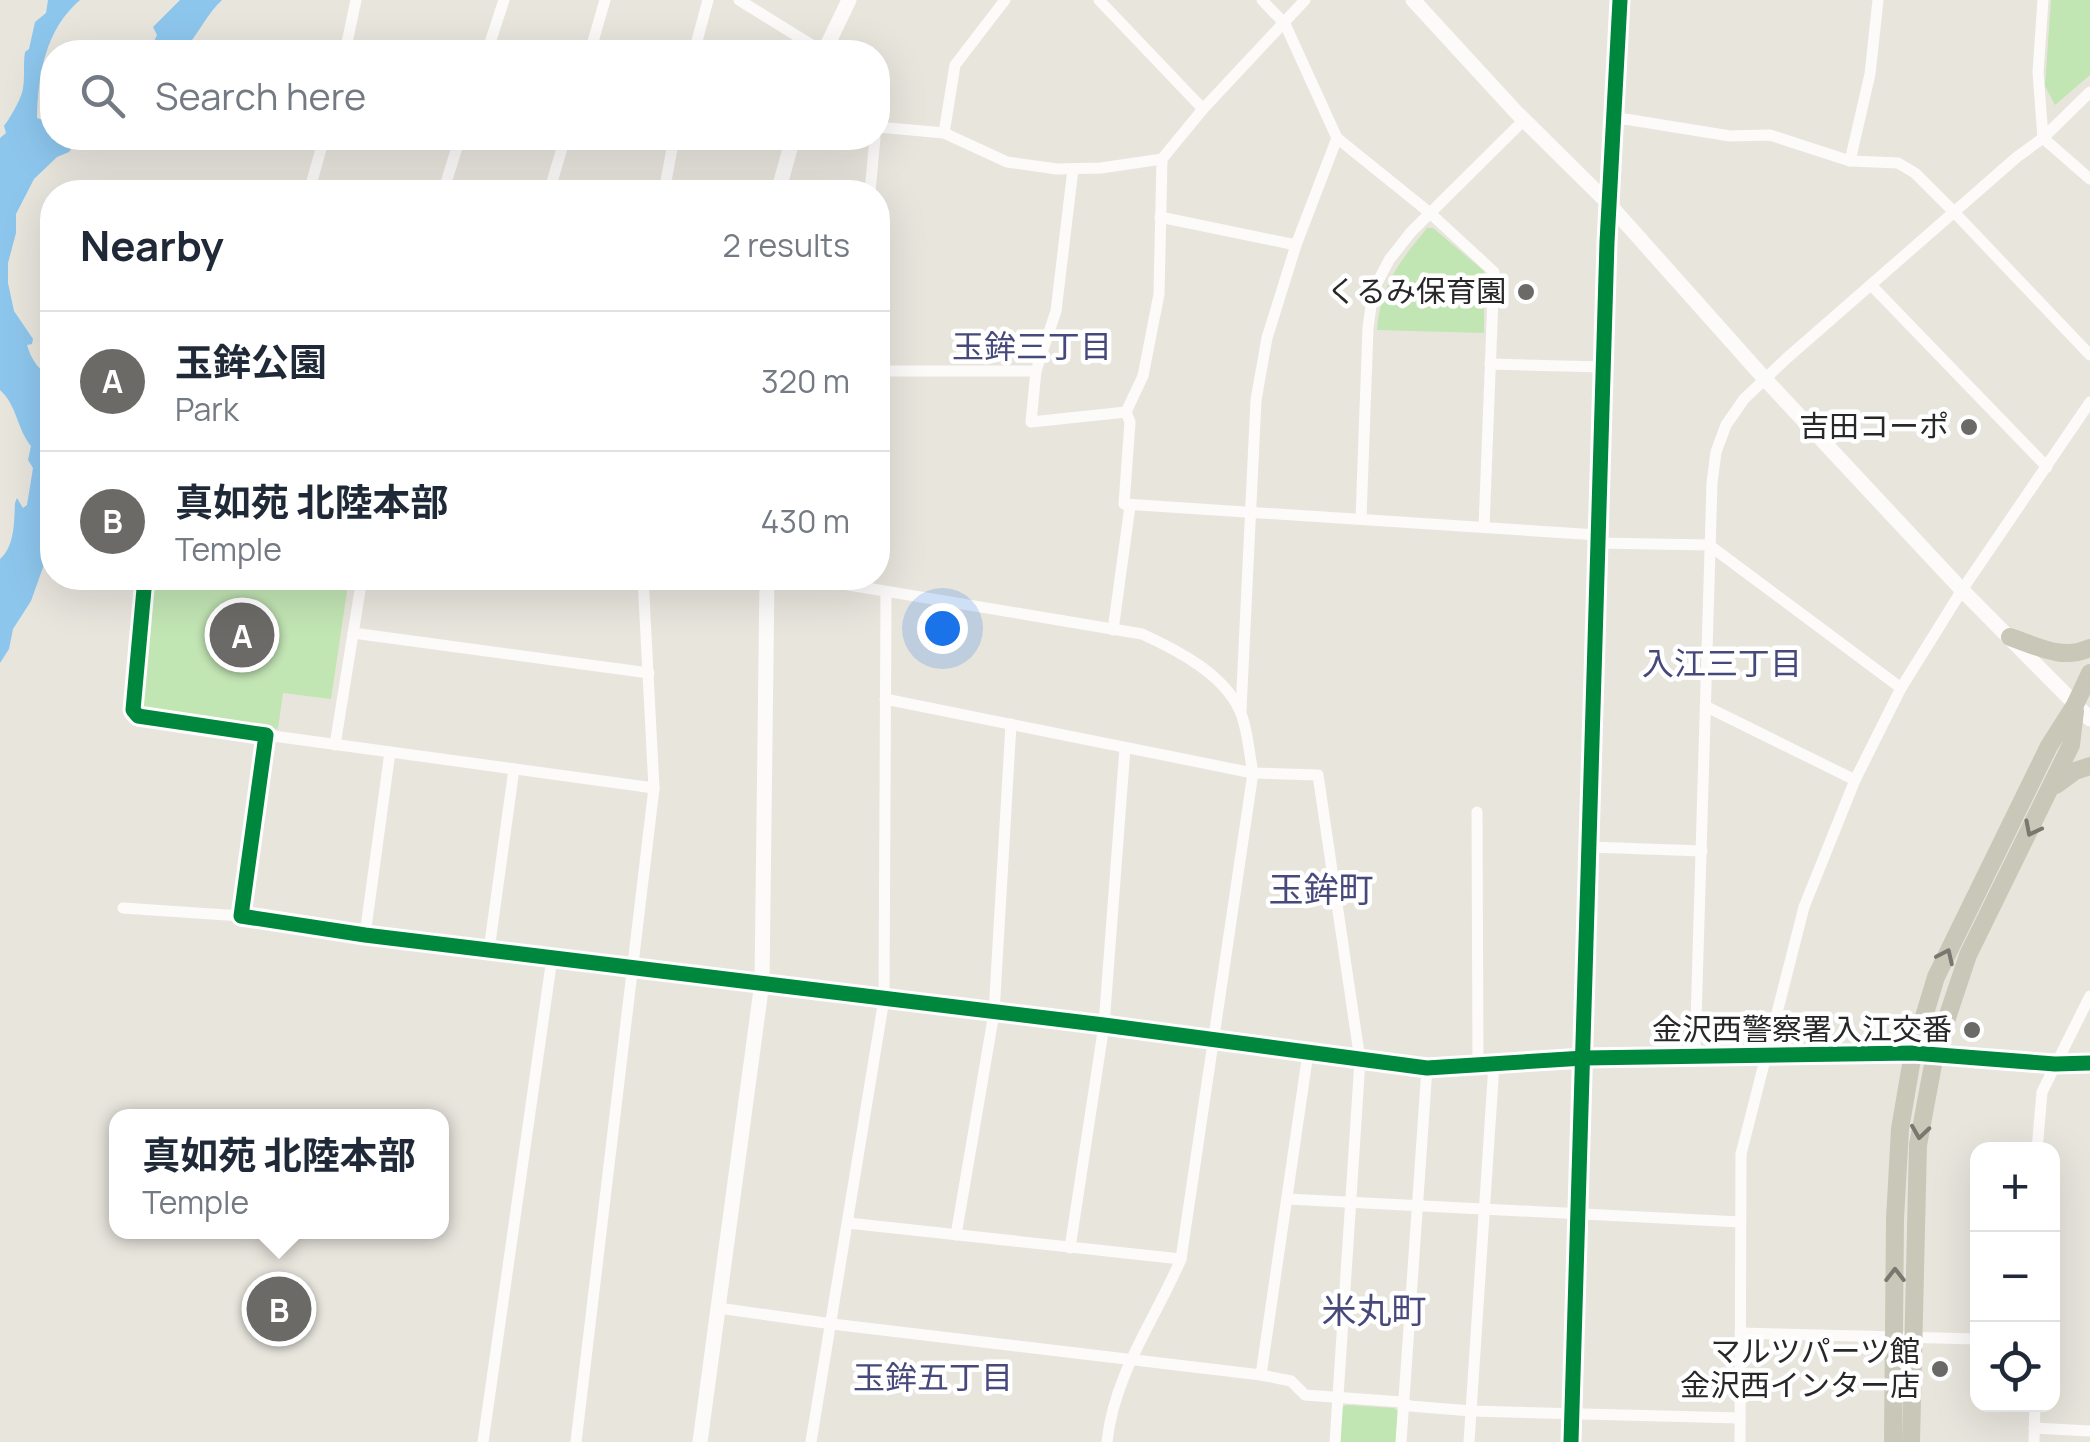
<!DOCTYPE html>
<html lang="en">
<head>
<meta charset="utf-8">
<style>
	body { margin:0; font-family:Manrope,"Noto Sans JP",sans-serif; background:#f6f6f7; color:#1f2937 }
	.controls { position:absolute; right:30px; bottom:30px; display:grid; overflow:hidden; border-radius:20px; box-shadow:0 10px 40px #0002 }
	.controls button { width:90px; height:90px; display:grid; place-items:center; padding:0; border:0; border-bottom:2px solid #e0e1e3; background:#fff; color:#1f2937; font:50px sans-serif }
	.you { position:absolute; left:942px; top:628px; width:35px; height:35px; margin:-25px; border:8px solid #fff; border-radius:50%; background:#1a73e8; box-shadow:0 0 0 15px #1a73e833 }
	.badge { display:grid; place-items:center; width:65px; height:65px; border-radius:50%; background:#6b6a67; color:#fff; font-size:32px; font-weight:700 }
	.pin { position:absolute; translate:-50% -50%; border:5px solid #fff; box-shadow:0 2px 10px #0006 }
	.popup { position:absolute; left:109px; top:1109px; width:340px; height:130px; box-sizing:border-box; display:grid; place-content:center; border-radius:20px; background:#fff; filter:drop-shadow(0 2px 8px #0005); font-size:32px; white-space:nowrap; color:#747a83 }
	.popup b { font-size:38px; color:#1f2937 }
	.popup::after { content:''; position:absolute; left:50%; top:100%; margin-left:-20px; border:20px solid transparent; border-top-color:#fff }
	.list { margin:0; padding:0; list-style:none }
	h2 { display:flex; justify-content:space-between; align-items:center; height:130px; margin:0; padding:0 40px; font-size:42px }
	h2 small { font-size:32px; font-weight:400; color:#747a83 }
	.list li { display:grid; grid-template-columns:65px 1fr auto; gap:30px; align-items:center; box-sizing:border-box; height:140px; padding:0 40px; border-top:2px solid #e0e1e3 }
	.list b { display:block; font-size:38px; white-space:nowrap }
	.list p { margin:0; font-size:32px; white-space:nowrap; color:#747a83 }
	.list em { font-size:32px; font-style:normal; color:#747a83 }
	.icon { flex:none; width:55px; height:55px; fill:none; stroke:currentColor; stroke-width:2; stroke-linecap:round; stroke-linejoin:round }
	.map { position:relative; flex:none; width:2090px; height:1442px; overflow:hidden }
	.search { position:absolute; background:#fff; box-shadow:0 10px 40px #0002; left:40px; top:40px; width:850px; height:110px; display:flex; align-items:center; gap:25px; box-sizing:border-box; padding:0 35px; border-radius:40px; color:#747a83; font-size:38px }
	.panel { position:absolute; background:#fff; box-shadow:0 10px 40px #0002; left:40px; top:180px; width:850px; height:410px; border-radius:40px }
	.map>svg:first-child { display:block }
	.green { fill:#c2e5b4 }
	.water { fill:#8dc6ed }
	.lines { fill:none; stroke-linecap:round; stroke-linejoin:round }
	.minor { stroke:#fcfbfa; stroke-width:11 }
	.tertiary { stroke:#fcfbfa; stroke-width:15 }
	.primary { stroke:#c9c7b7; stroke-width:18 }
	.cycleway-casing { stroke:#fff; stroke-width:21 }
	.cycleway { stroke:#00873e; stroke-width:15 }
	.oneway { stroke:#787870 }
	.poi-dot { fill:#6b6a67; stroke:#fff; stroke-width:4 }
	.labels { text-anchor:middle; stroke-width:9; stroke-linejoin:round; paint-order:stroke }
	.poi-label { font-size:30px; fill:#282828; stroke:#fff; text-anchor:end }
	.neighbourhood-label { font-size:32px; fill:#47497b; stroke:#fff }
	.quarter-label { font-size:35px; fill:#47497b; stroke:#fff }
</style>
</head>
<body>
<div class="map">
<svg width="2090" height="1442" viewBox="0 0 2090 1442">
	<rect width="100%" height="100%" fill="#e8e5dd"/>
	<!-- green -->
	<g class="green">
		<path d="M 2051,0 L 2090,0 L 2090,75 L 2055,105 L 2045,86 Z"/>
		<path d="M 1427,228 L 1433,228 L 1484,271 L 1484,333 L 1377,330 C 1381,284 1399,263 1427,228 Z"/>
		<path d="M 149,578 L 349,578 L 331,699 L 283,693 L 278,729 L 143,710 L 138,703 Z"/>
		<path d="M 1346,1405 L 1394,1408 L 1398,1411 L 1396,1442 L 1340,1442 L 1342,1407 Z"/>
	</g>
	<!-- water -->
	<g class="water">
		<path d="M 48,0 L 80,0 C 45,30 38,75 37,118 L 43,120 L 52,117 L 52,138 L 79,138 L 69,152 L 57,157 L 34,179 L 16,214 L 16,233 L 8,263 L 8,283 L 14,311 L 33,339 L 32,344 L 27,345 C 32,361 38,369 52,378 L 52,542 L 31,601 L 13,629 L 9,649 L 0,663 L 0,559 C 15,546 14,522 15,503 L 17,498 L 23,508 L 27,505 L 33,468 L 28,460 L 31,446 C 17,429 17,405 0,390 L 0,138 L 6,133 L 4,126 C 10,118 22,98 23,88 C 25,76 23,65 25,52 L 29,49 L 35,22 L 46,13 Z"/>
		<path d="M 180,0 L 222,0 C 206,15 198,35 183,51 L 149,52 L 157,35 L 153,27 Z"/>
	</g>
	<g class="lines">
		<!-- minor -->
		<g class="minor">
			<path d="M 739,0 L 823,52"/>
			<path d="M 1099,0 L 1203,109"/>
			<path d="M 1262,0 L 1285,24 L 1337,138 L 1430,213 L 1494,272 L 1484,527"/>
			<path d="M 1305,0 L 1203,109 L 1162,159 L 1159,294 L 1143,376 L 1126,412 L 1130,422 L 1124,504 L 1598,535"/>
			<path d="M 2043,0 L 2038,72 L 2043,138 L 2090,179"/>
			<path d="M 345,52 L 356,0"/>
			<path d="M 487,52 L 504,0"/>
			<path d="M 590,52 L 605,0"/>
			<path d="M 694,52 L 708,0"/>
			<path d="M 1614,124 L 1625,119 L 1730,136 L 1770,135 L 1850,161 L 1898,163 L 1915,173 L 1954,212 L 2090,355"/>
			<path d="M 878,127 L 944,133 L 1007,162 L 1057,169 L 1101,168 L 1162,159"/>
			<path d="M 944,133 L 955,65 L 1005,0"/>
			<path d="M 1850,161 L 1870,74 L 1878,0"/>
			<path d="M 1073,169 L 1056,311 L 1036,371 L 1031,422 L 1126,412"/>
			<path d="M 309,192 L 324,138"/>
			<path d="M 443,192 L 460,138"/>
			<path d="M 549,192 L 565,138"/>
			<path d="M 664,192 L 674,138"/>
			<path d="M 870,192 L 875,138"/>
			<path d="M 1160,217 L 1296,245"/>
			<path d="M 1871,285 L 2047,467"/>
			<path d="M 1490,364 L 1604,367"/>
			<path d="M 878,371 L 1036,371"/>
			<path d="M 1361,519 L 1368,328 L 1373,291 L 1389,260 L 1411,232 L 1524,120"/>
			<path d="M 1598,543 L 1709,545 L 1901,688"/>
			<path d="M 145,578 L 133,710 L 138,716 L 266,735 L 241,916 L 365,935 L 1104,1025 L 1427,1068 L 1584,1058 L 1913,1053 L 2055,1064 L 2090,1063"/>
			<path d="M 807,578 L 1142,634 C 1177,650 1224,674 1240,711 C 1248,729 1249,754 1253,773 L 1181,1259 C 1155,1320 1114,1374 1107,1442"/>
			<path d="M 1113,630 L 1130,506"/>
			<path d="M 353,633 L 649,673"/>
			<path d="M 885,699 L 1253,773 L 1318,775 L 1360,1060 L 1335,1442"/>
			<path d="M 1707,707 L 1855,780"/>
			<path d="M 1241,710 L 1256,400 L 1267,338 L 1296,245 L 1337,138"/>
			<path d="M 266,735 L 654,788"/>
			<path d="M 335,745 L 362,578"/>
			<path d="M 1477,812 L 1478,1066"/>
			<path d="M 1590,847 L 1702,851"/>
			<path d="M 123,908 L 241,916"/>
			<path d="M 365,935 L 390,752"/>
			<path d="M 489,950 L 514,769"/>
			<path d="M 1695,1055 L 1712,483 L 1716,452 L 1726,425 L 1744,399 L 1787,358 L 2017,157 L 2043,138 L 2090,92"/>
			<path d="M 2037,1150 L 2042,1092 L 2090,996"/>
			<path d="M 1287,1199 L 1740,1222"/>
			<path d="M 848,1223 L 1181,1259"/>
			<path d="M 956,1235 L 994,1013 L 1011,724"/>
			<path d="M 1070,1248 L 1104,1025 L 1125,748"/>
			<path d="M 718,1308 L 832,1324 L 1261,1375 L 1291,1381 L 1305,1395 L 1402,1402 L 1410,1406 L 1471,1411 L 1740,1418"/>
			<path d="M 1740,1333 L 1978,1339"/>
			<path d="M 1261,1375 L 1308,1053"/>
			<path d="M 2034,1428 L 2090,1431"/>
			<path d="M 483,1442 L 552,958"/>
			<path d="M 576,1442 L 654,788 L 643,578"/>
			<path d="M 811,1442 L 884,999 L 886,592"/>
			<path d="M 1401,1442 L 1427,1068"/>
			<path d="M 1469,1442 L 1494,1064"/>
			<path d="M 1571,1442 L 1608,203"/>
			<path d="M 1740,1442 L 1741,1154 L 1804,907 L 1855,780 L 1901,688 L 1962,590 L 2090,402"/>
			<path d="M 2034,1442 L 2035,1404"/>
		</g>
		<!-- tertiary -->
		<g class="tertiary">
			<path d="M 1413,0 L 1516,112 L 1608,203 L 1764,378 L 1962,590 L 2090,719"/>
			<path d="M 824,52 L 849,0"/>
			<path d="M 778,192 L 793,138"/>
			<path d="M 1608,203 L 1620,0"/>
			<path d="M 700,1442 L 762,982 L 767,578"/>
		</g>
		<!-- primary -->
		<g class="primary">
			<path d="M 2010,637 C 2037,646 2062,661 2090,648"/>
			<path d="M 2056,785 L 2075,771 L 2090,766"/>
			<path d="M 1893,1442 L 1895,1219 L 1900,1129 L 1913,1053 L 1936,977 L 2049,746 L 2075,705 L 2090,673"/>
			<path d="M 1911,1442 L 1918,1145 L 1935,1054 L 1968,955 L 2071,745 L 2075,711"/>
		</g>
		<defs>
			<g id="cycleway">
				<path d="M 145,578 L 133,710 L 138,716 L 266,735 L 241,916 L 365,935 L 1104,1025 L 1427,1068 L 1584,1058 L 1913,1053 L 2055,1064 L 2090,1063"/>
				<path d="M 1571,1442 L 1607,242 L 1620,0"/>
			</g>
		</defs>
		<!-- cycleway casing -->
		<use href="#cycleway" class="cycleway-casing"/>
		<!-- cycleway -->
		<use href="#cycleway" class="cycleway"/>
	</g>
	<!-- one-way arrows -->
	<defs><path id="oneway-chevron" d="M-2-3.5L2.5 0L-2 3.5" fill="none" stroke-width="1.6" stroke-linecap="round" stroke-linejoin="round" transform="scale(2.5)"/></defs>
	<g class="oneway">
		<use href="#oneway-chevron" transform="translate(2032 829) rotate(117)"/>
		<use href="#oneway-chevron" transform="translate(1946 956) rotate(-65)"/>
		<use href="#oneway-chevron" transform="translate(1920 1132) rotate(98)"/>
		<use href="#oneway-chevron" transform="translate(1895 1275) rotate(-90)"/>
	</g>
	<!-- markers -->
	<g class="poi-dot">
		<circle cx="1526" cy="292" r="10"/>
		<circle cx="1969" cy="427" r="10"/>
		<circle cx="1972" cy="1030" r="10"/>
		<circle cx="1940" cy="1369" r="10"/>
	</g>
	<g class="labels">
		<!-- poi labels -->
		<g class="poi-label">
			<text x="1506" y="302">くるみ保育園</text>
			<text x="1949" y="437">吉田コーポ</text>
			<text x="1952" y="1040">金沢西警察署入江交番</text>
			<text x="1920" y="1362">マルツパーツ館<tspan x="1920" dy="34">金沢西インター店</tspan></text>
		</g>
		<!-- neighbourhood labels -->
		<g class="neighbourhood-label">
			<text x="1032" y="358">玉鉾三丁目</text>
			<text x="1722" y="675">入江三丁目</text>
			<text x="933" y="1389">玉鉾五丁目</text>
		</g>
		<!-- quarter labels -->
		<g class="quarter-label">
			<text x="1321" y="902">玉鉾町</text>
			<text x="1374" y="1323">米丸町</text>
		</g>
	</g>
</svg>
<div class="controls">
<button>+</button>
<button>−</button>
<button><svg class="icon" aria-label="locate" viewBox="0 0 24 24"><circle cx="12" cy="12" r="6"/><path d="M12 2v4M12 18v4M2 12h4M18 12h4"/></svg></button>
</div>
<div class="you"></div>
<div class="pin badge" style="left:242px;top:635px">A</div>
<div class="pin badge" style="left:279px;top:1309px">B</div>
<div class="popup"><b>真如苑 北陸本部</b>Temple</div>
<div class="search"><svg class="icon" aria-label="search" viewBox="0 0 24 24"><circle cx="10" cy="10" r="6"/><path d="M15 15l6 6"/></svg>Search here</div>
<section class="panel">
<h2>Nearby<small>2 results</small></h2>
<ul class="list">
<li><span class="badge">A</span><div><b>玉鉾公園</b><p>Park</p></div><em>320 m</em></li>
<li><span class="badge">B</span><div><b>真如苑 北陸本部</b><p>Temple</p></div><em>430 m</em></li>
</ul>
</section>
</div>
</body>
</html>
